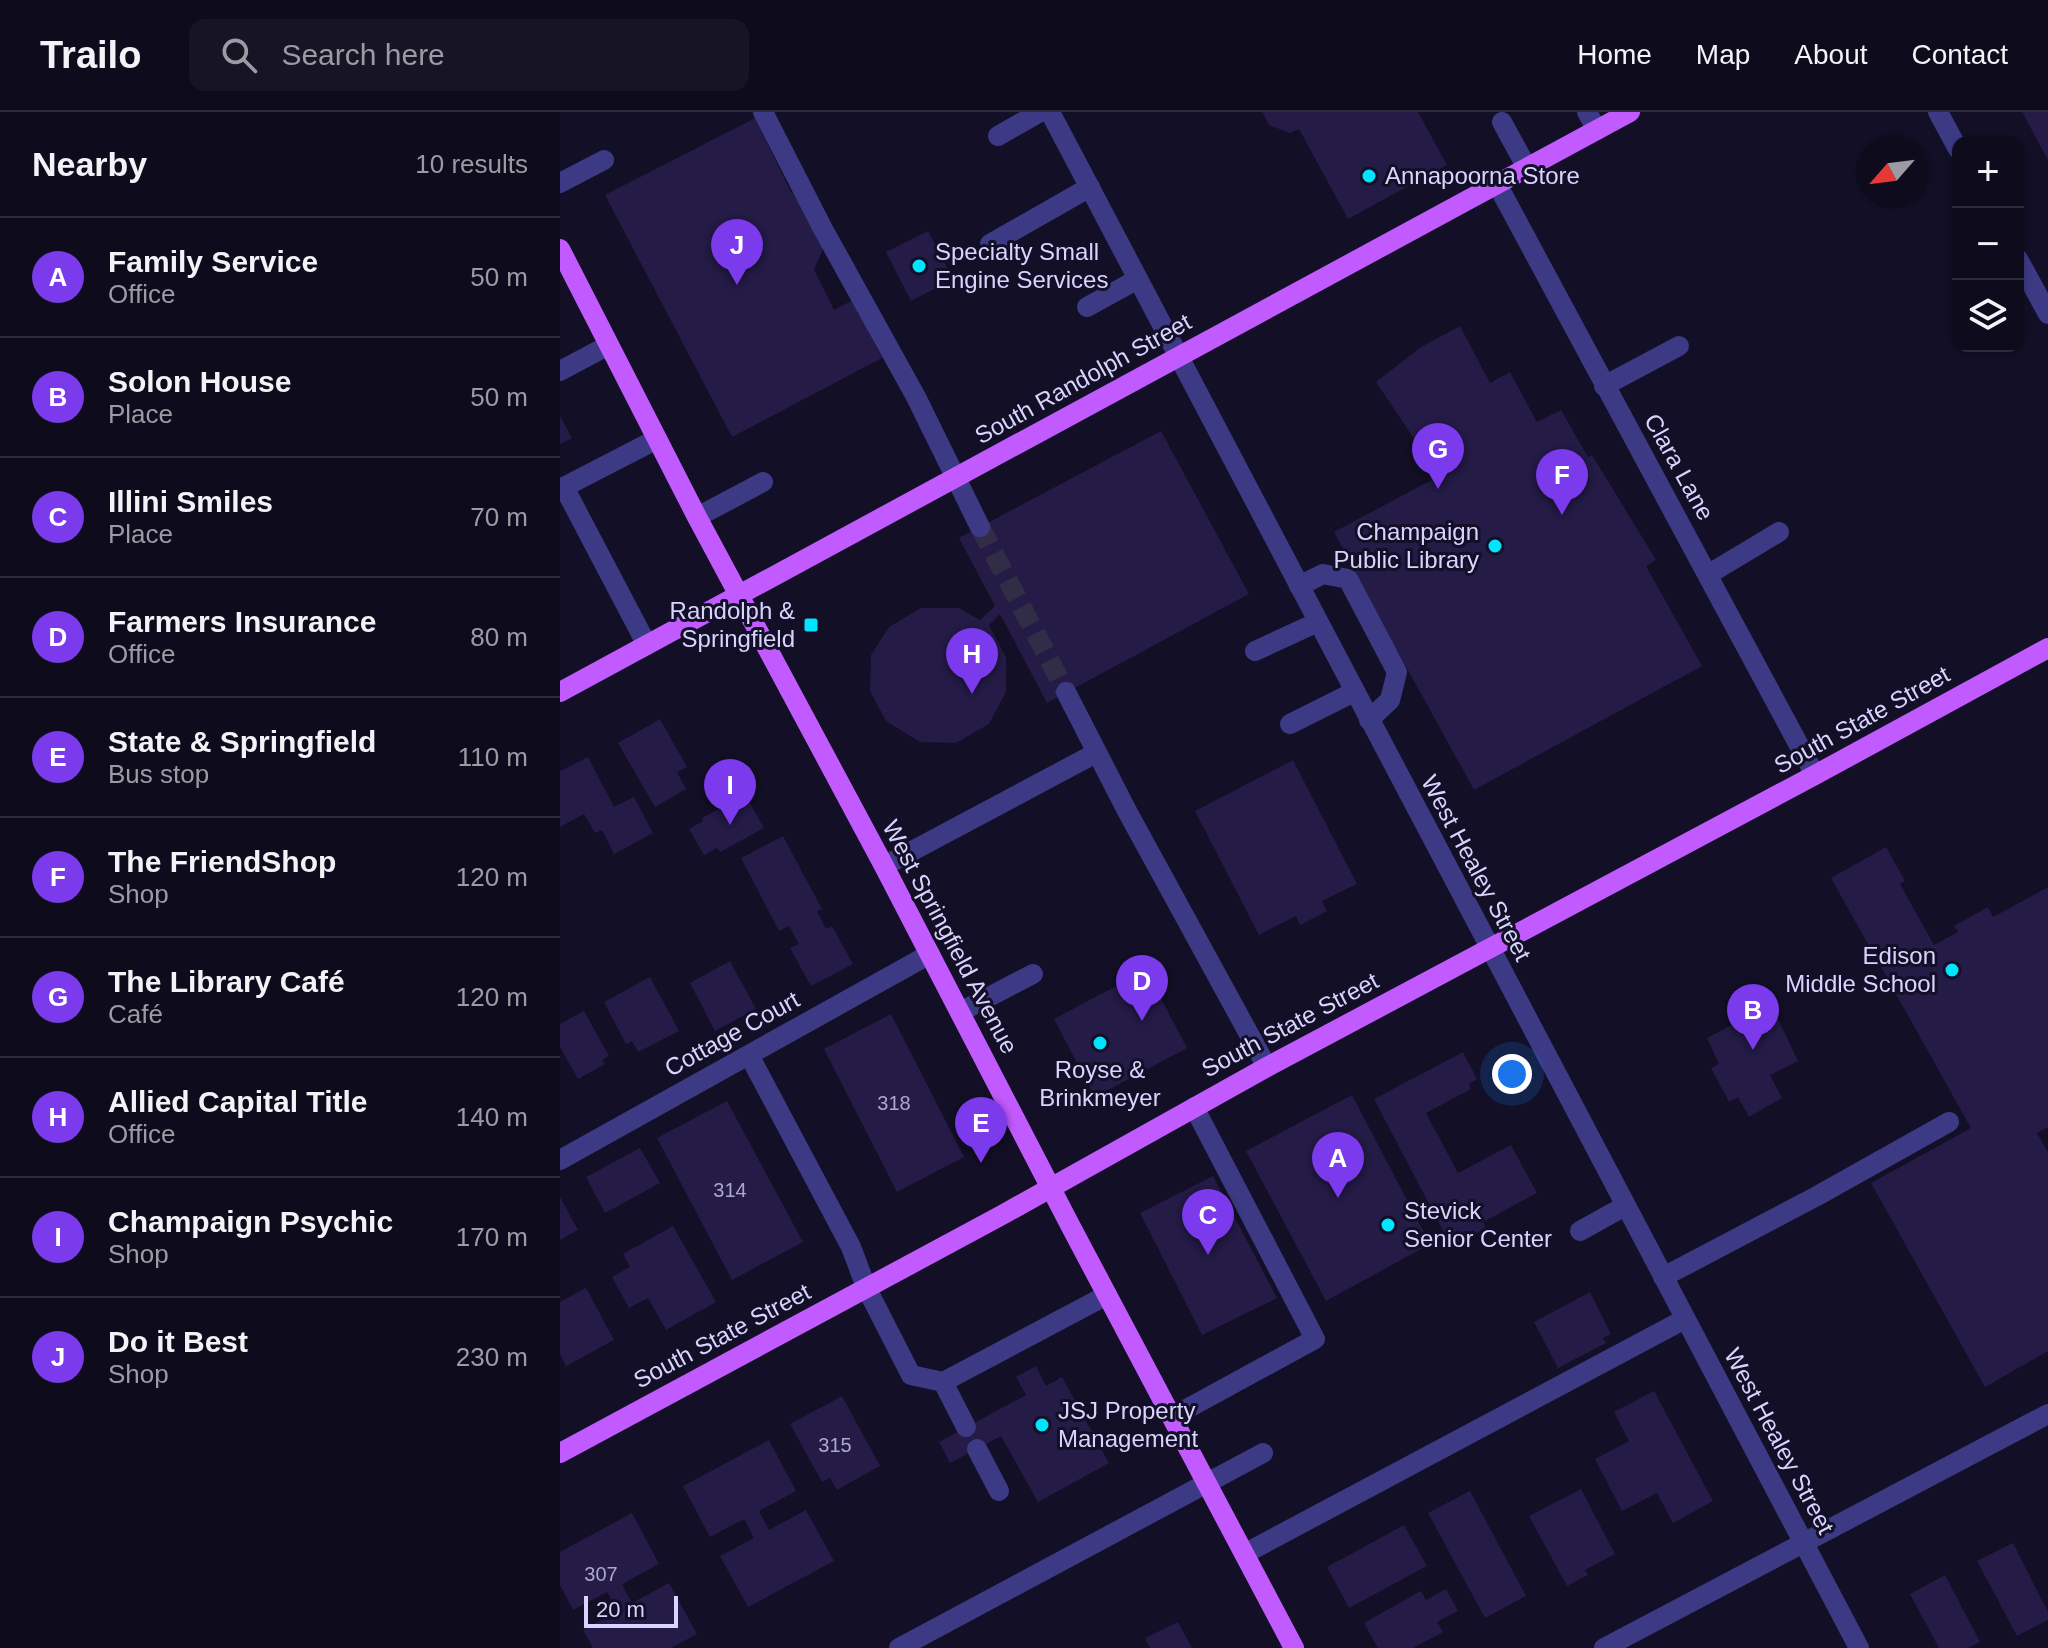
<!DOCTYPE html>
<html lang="en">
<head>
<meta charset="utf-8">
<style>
	body { margin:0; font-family:Arial,sans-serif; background:#171425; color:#f1f3f6 }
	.controls { position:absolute; right:24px; top:24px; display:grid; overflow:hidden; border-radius:16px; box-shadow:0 2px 6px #0004 }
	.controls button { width:72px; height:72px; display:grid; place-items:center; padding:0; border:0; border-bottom:2px solid #2e2b3b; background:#0e0b1c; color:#f1f3f6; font:40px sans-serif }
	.compass { position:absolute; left:1296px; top:24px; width:72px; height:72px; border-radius:50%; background:#0e0b1c; box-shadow:0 2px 6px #0004; rotate:242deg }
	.scale { position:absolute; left:24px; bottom:20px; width:94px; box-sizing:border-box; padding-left:8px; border:4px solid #d9d4ff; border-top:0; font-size:22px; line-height:28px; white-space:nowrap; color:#d9d4ff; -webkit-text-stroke:6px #130f26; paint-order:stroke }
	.you { position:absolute; left:952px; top:962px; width:28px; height:28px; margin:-20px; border:6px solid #fff; border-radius:50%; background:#1a73e8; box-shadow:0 0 0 12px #1a73e833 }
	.badge { display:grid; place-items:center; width:52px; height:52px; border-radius:50%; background:#7c3aed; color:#fff; font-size:26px; font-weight:700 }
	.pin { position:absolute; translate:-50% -66px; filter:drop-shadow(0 2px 4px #0008) }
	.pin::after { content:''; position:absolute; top:42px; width:28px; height:24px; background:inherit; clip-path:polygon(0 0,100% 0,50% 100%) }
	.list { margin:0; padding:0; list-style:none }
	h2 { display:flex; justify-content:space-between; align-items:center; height:104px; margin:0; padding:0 32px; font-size:34px }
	h2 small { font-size:26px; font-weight:400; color:#9b9ba3 }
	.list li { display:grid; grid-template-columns:52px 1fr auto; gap:24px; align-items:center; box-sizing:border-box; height:120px; padding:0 32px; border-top:2px solid #2e2b3b }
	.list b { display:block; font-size:30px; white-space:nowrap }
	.list p { margin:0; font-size:26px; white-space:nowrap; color:#9b9ba3 }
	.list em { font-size:26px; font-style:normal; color:#9b9ba3 }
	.icon { flex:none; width:44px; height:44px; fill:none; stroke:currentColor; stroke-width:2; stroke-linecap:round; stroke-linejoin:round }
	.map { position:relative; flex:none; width:1488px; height:1536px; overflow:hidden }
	header { display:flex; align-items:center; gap:48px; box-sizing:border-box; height:112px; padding:0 40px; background:#0e0b1c; border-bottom:2px solid #2e2b3b }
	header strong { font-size:38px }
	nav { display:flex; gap:44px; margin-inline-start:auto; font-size:28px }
	.search { width:560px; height:72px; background:#171425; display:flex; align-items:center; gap:20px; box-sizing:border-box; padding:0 28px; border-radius:16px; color:#9b9ba3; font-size:30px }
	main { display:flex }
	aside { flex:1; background:#0e0b1c }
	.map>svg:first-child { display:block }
	.building { fill:#241b47 }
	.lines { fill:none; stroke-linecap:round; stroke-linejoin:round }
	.minor-tunnel { stroke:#312d47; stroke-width:20; stroke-dasharray:20 10; stroke-linecap:butt }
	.minor { stroke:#3d3a85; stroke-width:20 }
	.major { stroke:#c25bff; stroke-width:20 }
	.poi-dot { fill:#00e5ff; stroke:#130f26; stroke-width:3 }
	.labels { text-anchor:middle; stroke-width:6; stroke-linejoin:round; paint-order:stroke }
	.number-label { font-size:20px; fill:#aca6d1 }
	.poi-label { font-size:24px; fill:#d9d4ff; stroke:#130f26; text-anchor:start }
	.street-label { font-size:24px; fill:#d9d4ff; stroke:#130f26 }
</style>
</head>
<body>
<header>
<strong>Trailo</strong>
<div class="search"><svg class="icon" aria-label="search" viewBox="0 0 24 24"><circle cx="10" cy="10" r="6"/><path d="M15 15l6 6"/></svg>Search here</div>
<nav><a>Home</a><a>Map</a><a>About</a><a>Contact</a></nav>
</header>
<main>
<aside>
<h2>Nearby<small>10 results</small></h2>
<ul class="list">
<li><span class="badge">A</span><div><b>Family Service</b><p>Office</p></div><em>50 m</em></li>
<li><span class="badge">B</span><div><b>Solon House</b><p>Place</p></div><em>50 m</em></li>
<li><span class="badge">C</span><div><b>Illini Smiles</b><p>Place</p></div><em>70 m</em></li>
<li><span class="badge">D</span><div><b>Farmers Insurance</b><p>Office</p></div><em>80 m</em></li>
<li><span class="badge">E</span><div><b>State &amp; Springfield</b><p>Bus stop</p></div><em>110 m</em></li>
<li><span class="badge">F</span><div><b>The FriendShop</b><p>Shop</p></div><em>120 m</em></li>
<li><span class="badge">G</span><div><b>The Library Café</b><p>Café</p></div><em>120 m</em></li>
<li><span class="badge">H</span><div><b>Allied Capital Title</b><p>Office</p></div><em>140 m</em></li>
<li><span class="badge">I</span><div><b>Champaign Psychic</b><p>Shop</p></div><em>170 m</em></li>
<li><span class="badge">J</span><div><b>Do it Best</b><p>Shop</p></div><em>230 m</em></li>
</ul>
</aside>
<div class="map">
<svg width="1488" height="1536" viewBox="0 0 1488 1536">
	<rect width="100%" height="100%" fill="#130f26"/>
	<!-- building -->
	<g class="building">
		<path d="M 702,0 L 858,0 L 887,53 L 788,107 L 739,17 L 730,21 L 709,13 Z"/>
		<path d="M 1462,0 L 1488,0 L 1488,48 Z"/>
		<path d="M 195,6 L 231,80 L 241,88 L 264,134 L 254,158 L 274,198 L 293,188 L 322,246 L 172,325 L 45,83 Z"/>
		<path d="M 368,119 L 393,167 L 351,189 L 326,140 Z"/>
		<path d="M 900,214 L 930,271 L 950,260 L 977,310 L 1001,298 L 1028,345 L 1032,343 L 1096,448 L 1086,454 L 1142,554 L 914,678 L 837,538 L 830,542 L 811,490 L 774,420 L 879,364 L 816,270 L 861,235 Z"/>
		<path d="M 0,304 L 12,326 L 0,332 Z"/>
		<path d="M 601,319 L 689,482 L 487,591 L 440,502 L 429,513 L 446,545 L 446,580 L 429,612 L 396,631 L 360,630 L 326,609 L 310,579 L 311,543 L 329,515 L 361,496 L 399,496 L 420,508 L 435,494 L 399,426 Z"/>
		<path d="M 100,607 L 127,655 L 117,660 L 126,677 L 95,695 L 58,631 Z"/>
		<path d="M 28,645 L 54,695 L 74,685 L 93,721 L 54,742 L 42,718 L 35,721 L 24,702 L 0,715 L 0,659 Z"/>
		<path d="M 733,648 L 797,772 L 762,789 L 767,799 L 740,813 L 736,804 L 699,823 L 635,699 Z"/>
		<path d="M 185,682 L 204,716 L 160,740 L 157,736 L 144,743 L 129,717 L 143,709 L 142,706 Z"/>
		<path d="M 223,724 L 262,797 L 257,799 L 266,817 L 272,814 L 293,852 L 251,874 L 230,836 L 239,832 L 229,814 L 219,819 L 181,746 Z"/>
		<path d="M 1326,735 L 1345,769 L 1340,772 L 1374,833 L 1398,820 L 1394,814 L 1428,795 L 1433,805 L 1488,775 L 1488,1015 L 1477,1021 L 1488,1040 L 1488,1239 L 1425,1275 L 1311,1071 L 1411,1016 L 1271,766 Z"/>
		<path d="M 170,849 L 196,897 L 155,919 L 130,871 Z"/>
		<path d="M 586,858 L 627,936 L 535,985 L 494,907 Z"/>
		<path d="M 90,865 L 119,919 L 78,940 L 72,929 L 66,932 L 44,890 Z"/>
		<path d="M 1211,892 L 1238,949 L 1210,963 L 1222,986 L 1189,1005 L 1178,985 L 1169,990 L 1151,956 L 1159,952 L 1147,926 Z"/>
		<path d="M 24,899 L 49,944 L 42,948 L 45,952 L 18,967 L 0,935 L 0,912 Z"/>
		<path d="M 331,902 L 404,1045 L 337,1080 L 264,937 Z"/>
		<path d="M 903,940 L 917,967 L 909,972 L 911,977 L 866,1001 L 898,1061 L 951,1033 L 977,1081 L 923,1110 L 926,1116 L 891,1134 L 814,987 Z"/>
		<path d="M 792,983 L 870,1132 L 766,1189 L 686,1039 Z"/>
		<path d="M 167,989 L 243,1130 L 172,1168 L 97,1026 Z"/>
		<path d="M 80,1036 L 100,1071 L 45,1101 L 26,1065 Z"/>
		<path d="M 653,1064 L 717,1186 L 642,1223 L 580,1101 Z"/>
		<path d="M 0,1085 L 18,1118 L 0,1128 Z"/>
		<path d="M 113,1114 L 156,1190 L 106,1218 L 88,1186 L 69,1196 L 52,1165 L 70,1155 L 63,1142 Z"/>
		<path d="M 26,1176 L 54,1228 L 6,1254 L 0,1242 L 0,1190 Z"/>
		<path d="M 1030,1180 L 1051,1222 L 1043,1226 L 1046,1231 L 998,1256 L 974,1210 Z"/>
		<path d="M 476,1254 L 486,1274 L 502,1265 L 549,1351 L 478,1390 L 441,1324 L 390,1351 L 379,1330 L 466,1283 L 456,1265 Z"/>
		<path d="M 1094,1279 L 1153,1389 L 1113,1411 L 1097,1381 L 1062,1399 L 1035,1347 L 1069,1329 L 1054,1300 Z"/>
		<path d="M 282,1284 L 320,1354 L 277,1378 L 270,1366 L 262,1370 L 230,1312 Z"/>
		<path d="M 209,1328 L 236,1379 L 199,1399 L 209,1418 L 246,1398 L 274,1449 L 188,1495 L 160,1444 L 194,1426 L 184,1407 L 150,1425 L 123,1374 Z"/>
		<path d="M 1021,1377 L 1055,1442 L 1025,1458 L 1028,1463 L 1007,1474 L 969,1404 Z"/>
		<path d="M 910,1379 L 966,1484 L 925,1506 L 868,1401 Z"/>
		<path d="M 72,1401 L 99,1452 L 62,1472 L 72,1491 L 109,1471 L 137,1522 L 111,1536 L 33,1536 L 23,1518 L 58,1499 L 47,1480 L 13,1498 L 0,1473 L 0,1440 Z"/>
		<path d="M 844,1413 L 867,1454 L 789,1496 L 767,1455 Z"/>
		<path d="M 1453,1431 L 1488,1500 L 1488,1508 L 1457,1524 L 1417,1449 Z"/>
		<path d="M 1385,1463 L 1420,1530 L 1408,1536 L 1379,1536 L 1350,1482 Z"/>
		<path d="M 886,1477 L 898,1499 L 877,1510 L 883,1520 L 853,1536 L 818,1536 L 804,1511 L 861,1479 L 866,1488 Z"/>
		<path d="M 618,1510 L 632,1536 L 590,1536 L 585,1526 Z"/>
	</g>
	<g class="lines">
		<!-- minor-tunnel -->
		<path class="minor-tunnel" d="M 420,415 L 506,580"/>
		<!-- minor -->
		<g class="minor">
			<path d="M 203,0 L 263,117 L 356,285 L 420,415"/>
			<path d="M 490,0 L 1299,1536"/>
			<path d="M 1027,0 L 1037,18"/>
			<path d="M 1378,0 L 1398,37"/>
			<path d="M 942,10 L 967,56"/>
			<path d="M 438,24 L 480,0"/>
			<path d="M 0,71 L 44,48"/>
			<path d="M 937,72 L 1255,663"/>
			<path d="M 430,132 L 530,75"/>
			<path d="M 1458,147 L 1488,202"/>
			<path d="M 527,195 L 578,167"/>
			<path d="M 0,259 L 47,234"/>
			<path d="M 1044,274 L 1119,234"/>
			<path d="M 4,375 L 87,533"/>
			<path d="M 0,377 L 97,327"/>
			<path d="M 137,405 L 203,370"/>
			<path d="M 1149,462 L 1219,420"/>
			<path d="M 739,474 L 763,462 L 788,467 L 837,560 L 830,588 L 809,608"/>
			<path d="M 695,539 L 758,510"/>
			<path d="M 506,580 L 567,699 L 707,955"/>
			<path d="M 730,612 L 794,580"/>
			<path d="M 324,754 L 536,641"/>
			<path d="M 400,900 L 473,862"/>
			<path d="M 189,943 L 291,1135 L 306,1175 L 351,1263 L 383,1270 L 547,1183"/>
			<path d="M 0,1048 L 370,842"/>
			<path d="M 1020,1119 L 1065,1094"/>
			<path d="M 1103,1165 L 1257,1084 L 1389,1010"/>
			<path d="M 383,1270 L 406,1315"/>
			<path d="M 612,1305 L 755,1227 L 634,995"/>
			<path d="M 417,1337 L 439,1379"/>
			<path d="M 684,1442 L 1125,1207"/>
			<path d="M 339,1536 L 703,1341"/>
			<path d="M 1044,1536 L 1488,1302"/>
		</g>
		<!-- major -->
		<g class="major">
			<path d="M 0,137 L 137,405 L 324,754 L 510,1113 L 734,1536"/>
			<path d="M 0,580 L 1070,0"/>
			<path d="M 0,1341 L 442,1103 L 707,955 L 1255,663 L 1488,536"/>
		</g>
	</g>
	<!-- markers -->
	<g class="poi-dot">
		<circle cx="809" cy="64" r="8"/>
		<circle cx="359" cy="154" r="8"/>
		<circle cx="935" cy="434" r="8"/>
		<rect x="243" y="505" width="16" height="16" rx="4"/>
		<circle cx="1392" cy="858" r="8"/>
		<circle cx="540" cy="931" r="8"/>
		<circle cx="828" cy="1113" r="8"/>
		<circle cx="482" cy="1313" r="8"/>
	</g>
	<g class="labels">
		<!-- number labels -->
		<g class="number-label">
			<text x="334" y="998">318</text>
			<text x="170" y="1085">314</text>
			<text x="275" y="1340">315</text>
			<text x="41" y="1469">307</text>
		</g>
		<!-- poi labels -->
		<g class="poi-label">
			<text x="825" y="72">Annapoorna Store</text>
			<text x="375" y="148">Specialty Small<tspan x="375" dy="28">Engine Services</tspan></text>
			<text x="919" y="428" text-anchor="end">Champaign<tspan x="919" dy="28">Public Library</tspan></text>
			<text x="235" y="507" text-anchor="end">Randolph &amp;<tspan x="235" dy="28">Springfield</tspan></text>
			<text x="1376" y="852" text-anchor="end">Edison<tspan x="1376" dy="28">Middle School</tspan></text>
			<text x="540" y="966" text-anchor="middle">Royse &amp;<tspan x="540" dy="28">Brinkmeyer</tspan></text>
			<text x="844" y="1107">Stevick<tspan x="844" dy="28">Senior Center</tspan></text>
			<text x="498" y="1307">JSJ Property<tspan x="498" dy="28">Management</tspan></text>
		</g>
		<!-- street labels -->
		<g class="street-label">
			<text transform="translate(523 267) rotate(-29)" y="8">South Randolph Street</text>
			<text transform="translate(1119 355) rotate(61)" y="8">Clara Lane</text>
			<text transform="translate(1302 608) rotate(-29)" y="8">South State Street</text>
			<text transform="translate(916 756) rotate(62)" y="8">West Healey Street</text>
			<text transform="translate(390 825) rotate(62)" y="8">West Springfield Avenue</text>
			<text transform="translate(730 913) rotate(-28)" y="8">South State Street</text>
			<text transform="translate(172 922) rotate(-29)" y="8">Cottage Court</text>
			<text transform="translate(162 1224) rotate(-28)" y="8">South State Street</text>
			<text transform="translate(1219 1329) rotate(62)" y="8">West Healey Street</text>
		</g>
	</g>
</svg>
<div class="controls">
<button>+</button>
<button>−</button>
<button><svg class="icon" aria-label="layers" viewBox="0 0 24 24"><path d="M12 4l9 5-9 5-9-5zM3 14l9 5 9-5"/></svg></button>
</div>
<svg class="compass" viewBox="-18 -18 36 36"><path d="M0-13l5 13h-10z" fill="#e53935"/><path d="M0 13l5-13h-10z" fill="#9b9ba3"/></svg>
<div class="scale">20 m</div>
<div class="you"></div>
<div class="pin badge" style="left:778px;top:1086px">A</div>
<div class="pin badge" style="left:1193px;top:938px">B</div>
<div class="pin badge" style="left:648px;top:1143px">C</div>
<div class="pin badge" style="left:582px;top:909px">D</div>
<div class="pin badge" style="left:421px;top:1051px">E</div>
<div class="pin badge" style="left:1002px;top:403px">F</div>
<div class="pin badge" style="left:878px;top:377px">G</div>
<div class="pin badge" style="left:412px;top:582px">H</div>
<div class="pin badge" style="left:170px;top:713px">I</div>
<div class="pin badge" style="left:177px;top:173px">J</div>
</div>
</main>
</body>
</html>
